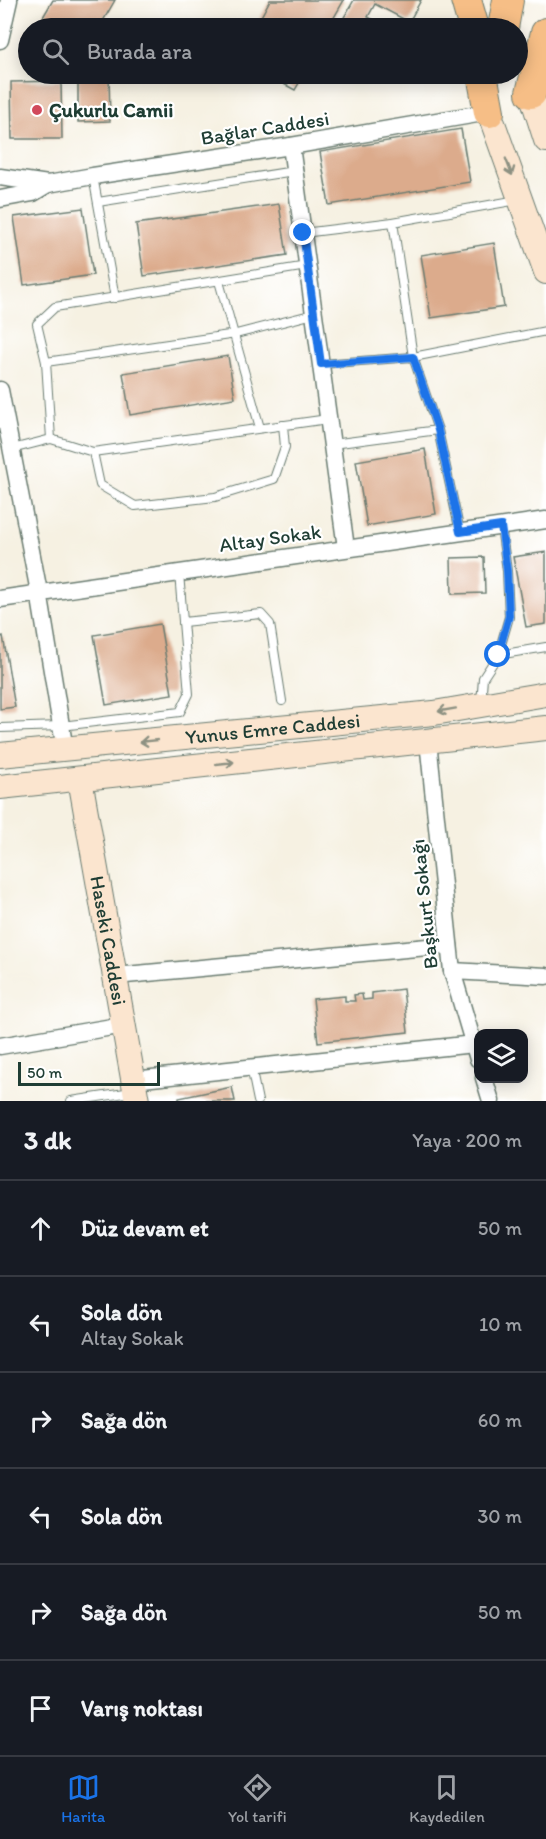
<!DOCTYPE html>
<html lang="tr">
<head>
<meta charset="utf-8">
<style>
	body { margin:0; font-family:Itim,sans-serif; background:#20242c; color:#f1f3f6 }
	.controls { position:absolute; right:18px; bottom:18px; display:grid; overflow:hidden; border-radius:12px; box-shadow:0 3px 15px #0003 }
	.controls button { width:54px; height:54px; display:grid; place-items:center; padding:0; border:0; border-bottom:2px solid #363941; background:#171b24; color:#f1f3f6; font:30px sans-serif }
	.scale { position:absolute; left:18px; bottom:15px; width:142px; box-sizing:border-box; padding-left:6px; border:3px solid #1f3d34; border-top:0; font-size:16px; line-height:21px; white-space:nowrap; color:#1f3d34; -webkit-text-stroke:4px #fff; paint-order:stroke }
	.stop { position:absolute; width:18px; height:18px; margin:-14px; border:4px solid #1a73e8; border-radius:50%; background:#fff }
	.stop.end { background:#1a73e8; border-color:#fff; box-shadow:0 2px 6px #0008 }
	.list { margin:0; padding:0; list-style:none }
	h2 { display:flex; justify-content:space-between; align-items:center; height:78px; margin:0; padding:0 24px; font-size:26px }
	h2 small { font-size:20px; font-weight:400; color:#9ea1a6 }
	.list li { display:grid; grid-template-columns:39px 1fr auto; gap:18px; align-items:center; box-sizing:border-box; height:96px; padding:0 24px; border-top:2px solid #363941 }
	.list b { display:block; font-size:22px; white-space:nowrap }
	.list p { margin:0; font-size:20px; white-space:nowrap; color:#9ea1a6 }
	.list em { font-size:20px; font-style:normal; color:#9ea1a6 }
	.icon { flex:none; width:33px; height:33px; fill:none; stroke:currentColor; stroke-width:2; stroke-linecap:round; stroke-linejoin:round }
	.map { position:relative; flex:none; width:546px; height:1101px; overflow:hidden }
	.search { position:absolute; background:#171b24; box-shadow:0 3px 15px #0003; left:18px; right:18px; top:18px; height:66px; display:flex; align-items:center; gap:15px; box-sizing:border-box; padding:0 21px; border-radius:33px; color:#9ea1a6; font-size:22px }
	.sheet { height:654px; background:#171b24 }
	nav { display:flex; justify-content:space-around; align-items:center; box-sizing:border-box; height:84px; border-top:2px solid #363941; background:#171b24; font-size:16px; color:#9ea1a6 }
	nav a { display:grid; justify-items:center; gap:3px }
	nav .on { color:#1a73e8 }
	.map>svg:first-child { display:block }
	.building { fill:#dcab8c }
	.lines { fill:none; stroke-linecap:round; stroke-linejoin:round }
	.lane-casing { stroke:#6a7c71; stroke-width:10 }
	.street-casing { stroke:#6a7c71; stroke-width:19 }
	.secondary-casing { stroke:#6a7c71; stroke-width:26 }
	.highway-casing { stroke:#6a7c71; stroke-width:32 }
	.lane { stroke:#fff; stroke-width:8 }
	.street { stroke:#fff; stroke-width:16 }
	.secondary { stroke:#fbe5cf; stroke-width:24 }
	.highway { stroke:#f6be86; stroke-width:30 }
	.oneway { stroke:#8d9182 }
	.route { stroke:#1a73e8; stroke-width:8 }
	.poi-dot { fill:#d1495b; stroke:#fff; stroke-width:2 }
	.labels { text-anchor:middle; stroke-width:4.5; stroke-linejoin:round; paint-order:stroke }
	.poi-label { font-size:20px; font-weight:bold; fill:#1f3d34; stroke:#fff; text-anchor:start }
	.street-label { font-size:20px; fill:#1f3d34; stroke:#fff }
</style>
</head>
<body>
<div class="map">
<svg width="546" height="1101" viewBox="0 0 546 1101">
	<rect width="100%" height="100%" fill="#fff"/>
	<filter id="ink" filterUnits="userSpaceOnUse"><feTurbulence type="fractalNoise" baseFrequency=".0167" numOctaves="2"/><feDisplacementMap in="SourceGraphic" scale="12" xChannelSelector="R" yChannelSelector="G"/><feConvolveMatrix kernelMatrix="1 2 1 2 8 2 1 2 1" color-interpolation-filters="sRGB"/></filter>
	<filter id="wash" filterUnits="userSpaceOnUse"><feTurbulence type="fractalNoise" baseFrequency=".008" numOctaves="4" result="noise"/><feDisplacementMap in="SourceGraphic" scale="24" xChannelSelector="R" yChannelSelector="G"/><feGaussianBlur stdDeviation="1.35" result="paint"/><feColorMatrix in="noise" values="0 0 0 0 0 0 0 0 0 0 0 0 0 0 0 0 0 1.4 0 .05"/><feComposite in="paint" operator="in"/></filter>
	<g filter="url(#wash)">
		<rect width="100%" height="100%" fill="#f6f1e2"/>
		<g id="blocks">
			<!-- building -->
			<g class="building">
				<path d="M 53,0 L 115,0 L 99,28 L 64,28 L 43,17 Z"/>
				<path d="M 270,0 L 344,0 L 328,28 L 255,28 Z"/>
				<path d="M 354,0 L 421,0 L 409,22 L 375,4 L 368,17 L 389,28 L 338,28 Z"/>
				<path d="M 26,31 L 28,31 L 28,51 L 23,50 Z"/>
				<path d="M 78,74 L 109,74 L 110,121 L 78,122 Z"/>
				<path d="M 265,74 L 304,74 L 295,90 Z"/>
				<path d="M 61,81 L 62,139 L 12,139 L 11,82 Z"/>
				<path d="M 461,129 L 470,182 L 329,205 L 320,152 Z"/>
				<path d="M 279,204 L 287,255 L 144,276 L 136,224 Z"/>
				<path d="M 83,208 L 93,275 L 24,285 L 14,217 Z"/>
				<path d="M 494,243 L 504,307 L 431,318 L 421,255 Z"/>
				<path d="M 228,356 L 235,398 L 130,415 L 123,373 Z"/>
				<path d="M 425,449 L 436,514 L 367,526 L 356,461 Z"/>
				<path d="M 546,552 L 546,624 L 526,627 L 513,557 Z"/>
				<path d="M 484,557 L 485,593 L 452,594 L 451,558 Z"/>
				<path d="M 160,624 L 172,694 L 106,705 L 94,635 Z"/>
				<path d="M 3,636 L 15,707 L 0,709 L 0,637 Z"/>
				<path d="M 403,989 L 408,1032 L 318,1042 L 313,999 L 345,996 L 345,1001 L 355,1001 L 354,995 L 362,994 L 363,1000 L 372,999 L 372,993 Z"/>
				<path d="M 232,1087 L 235,1101 L 179,1101 L 179,1098 Z"/>
			</g>
		</g>
	</g>
	<g filter="url(#ink)">
		<use href="#blocks" fill-opacity="0" stroke="#6a7c71" stroke-width="1.5"/>
		<g class="lines">
			<defs>
				<g id="lane">
					<path d="M 93,176 L 115,298"/>
					<path d="M 98,202 L 294,171"/>
					<path d="M 393,222 L 413,357 L 438,430 L 460,532"/>
					<path d="M 303,233 L 393,222 L 518,200"/>
					<path d="M 219,281 L 260,428"/>
					<path d="M 46,362 L 37,324 L 55,307 L 307,266"/>
					<path d="M 321,364 L 413,357 L 546,331"/>
					<path d="M 51,439 L 46,362 L 236,334 L 314,314"/>
					<path d="M 332,444 L 438,430"/>
					<path d="M 12,449 L 51,439 L 93,452 L 328,419"/>
					<path d="M 93,452 L 100,485 L 135,506 L 215,497 L 274,479 L 285,447 L 283,425"/>
					<path d="M 183,622 L 261,614 L 270,624 L 282,701"/>
					<path d="M 498,655 L 546,647"/>
					<path d="M 481,704 L 483,678 L 498,655 L 509,617 L 507,571 L 501,526"/>
					<path d="M 0,728 L 61,726 L 180,712 L 189,694 L 179,573"/>
					<path d="M 251,1067 L 258,1101"/>
					<path d="M 71,1101 L 132,1092"/>
				</g>
				<g id="street">
					<path d="M 0,40 L 9,0"/>
					<path d="M 291,146 L 346,548"/>
					<path d="M 0,177 L 48,184"/>
					<path d="M 0,199 L 33,193 L 48,184 L 93,176 L 291,146 L 489,112"/>
					<path d="M 0,390 L 39,592 L 65,750"/>
					<path d="M 0,599 L 546,520"/>
					<path d="M 428,741 L 452,971 L 478,1059"/>
					<path d="M 452,971 L 546,976"/>
					<path d="M 115,976 L 449,945"/>
					<path d="M 0,1046 L 124,1025"/>
					<path d="M 484,1078 L 491,1101"/>
					<path d="M 133,1080 L 474,1044"/>
				</g>
				<g id="secondary">
					<path d="M 531,93 L 546,140"/>
					<path d="M 489,112 L 546,272"/>
					<path id="s1" d="M 0,755 L 434,713 L 546,694"/>
					<path id="s2" d="M 80,779 L 137,1101"/>
					<path d="M 0,787 L 546,728"/>
				</g>
				<g id="highway">
					<path d="M 466,0 L 474,28"/>
					<path d="M 503,28 L 508,0"/>
					<path d="M 482,74 L 489,112"/>
					<path d="M 531,93 L 546,33"/>
				</g>
			</defs>
			<!-- lane casing -->
			<use href="#lane" class="lane-casing"/>
			<!-- street casing -->
			<use href="#street" class="street-casing"/>
			<!-- secondary casing -->
			<use href="#secondary" class="secondary-casing"/>
			<!-- highway casing -->
			<use href="#highway" class="highway-casing"/>
			<!-- lane -->
			<use href="#lane" class="lane"/>
			<!-- street -->
			<use href="#street" class="street"/>
			<!-- secondary -->
			<use href="#secondary" class="secondary"/>
			<!-- highway -->
			<use href="#highway" class="highway"/>
		</g>
		<!-- one-way arrows -->
		<defs><path id="oneway-shaft" d="M-6 0H5M1.5-3L5.5 0L1.5 3" fill="none" stroke-width="1.6" stroke-linecap="round" stroke-linejoin="round" transform="scale(1.5)"/></defs>
		<g class="oneway">
			<use href="#oneway-shaft" transform="translate(509 167) rotate(69)"/>
			<use href="#oneway-shaft" transform="translate(447 710) rotate(170)"/>
			<use href="#oneway-shaft" transform="translate(149 741) rotate(174)"/>
			<use href="#oneway-shaft" transform="translate(225 763) rotate(-6)"/>
		</g>
	</g>
	<g class="lines" filter="url(#ink)">
		<!-- route -->
		<path class="route" d="M 303,233 L 321,364 L 413,357 L 438,430 L 460,532 L 501,526 L 507,571 L 509,616 L 498,655"/>
	</g>
	<!-- markers -->
	<circle class="poi-dot" cx="37" cy="110" r="6"/>
	<g class="labels">
		<!-- poi labels -->
		<g class="poi-label">
			<text x="49" y="117">Çukurlu Camii</text>
		</g>
		<!-- street labels -->
		<g class="street-label">
			<text transform="translate(265 128) rotate(-9)" y="7">Bağlar Caddesi</text>
			<text transform="translate(270 538) rotate(-8)" y="7">Altay Sokak</text>
			<text dy="7" stroke="none"><textPath href="#s1" startOffset="274">Yunus Emre Caddesi</textPath></text>
			<text transform="translate(424 904) rotate(-96)" y="7">Başkurt Sokağı</text>
			<text dy="7" stroke="none"><textPath href="#s2" startOffset="164">Haseki Caddesi</textPath></text>
		</g>
	</g>
</svg>
<div class="controls">
<button><svg class="icon" aria-label="layers" viewBox="0 0 24 24"><path d="M12 4l9 5-9 5-9-5zM3 14l9 5 9-5"/></svg></button>
</div>
<div class="scale">50 m</div>
<div class="stop" style="left:498px;top:655px"></div>
<div class="stop end" style="left:303px;top:233px"></div>
<div class="search"><svg class="icon" aria-label="search" viewBox="0 0 24 24"><circle cx="10" cy="10" r="6"/><path d="M15 15l6 6"/></svg>Burada ara</div>
</div>
<section class="sheet">
<h2>3 dk<small>Yaya · 200 m</small></h2>
<ul class="list">
<li><svg class="icon" aria-label="ahead" viewBox="0 0 24 24"><path d="M12 20V5M6 11l6-6 6 6"/></svg><div><b>Düz devam et</b></div><em>50 m</em></li>
<li><svg class="icon" aria-label="left" viewBox="0 0 24 24"><path d="M17 20v-9H6M10 6l-5 5 5 5"/></svg><div><b>Sola dön</b><p>Altay Sokak</p></div><em>10 m</em></li>
<li><svg class="icon" aria-label="right" viewBox="0 0 24 24"><path d="M7 20v-9h11M14 6l5 5-5 5"/></svg><div><b>Sağa dön</b></div><em>60 m</em></li>
<li><svg class="icon" aria-label="left" viewBox="0 0 24 24"><path d="M17 20v-9H6M10 6l-5 5 5 5"/></svg><div><b>Sola dön</b></div><em>30 m</em></li>
<li><svg class="icon" aria-label="right" viewBox="0 0 24 24"><path d="M7 20v-9h11M14 6l5 5-5 5"/></svg><div><b>Sağa dön</b></div><em>50 m</em></li>
<li><svg class="icon" aria-label="arrive" viewBox="0 0 24 24"><path d="M6 21V4h12l-3 4 3 4H6"/></svg><div><b>Varış noktası</b></div></li>
</ul>
</section>
<nav>
<a class="on"><svg class="icon" aria-label="map" viewBox="0 0 24 24"><path d="M3 6l6-2 6 2 6-2v14l-6 2-6-2-6 2zM9 4v14M15 6v14"/></svg>Harita</a>
<a><svg class="icon" aria-label="directions" viewBox="0 0 24 24"><path d="M12 3l9 9-9 9-9-9zM9 14v-3h6M13 9l2 2-2 2"/></svg>Yol tarifi</a>
<a><svg class="icon" aria-label="saved" viewBox="0 0 24 24"><path d="M7 4h10v16l-5-4-5 4z"/></svg>Kaydedilen</a>
</nav>
</body>
</html>
